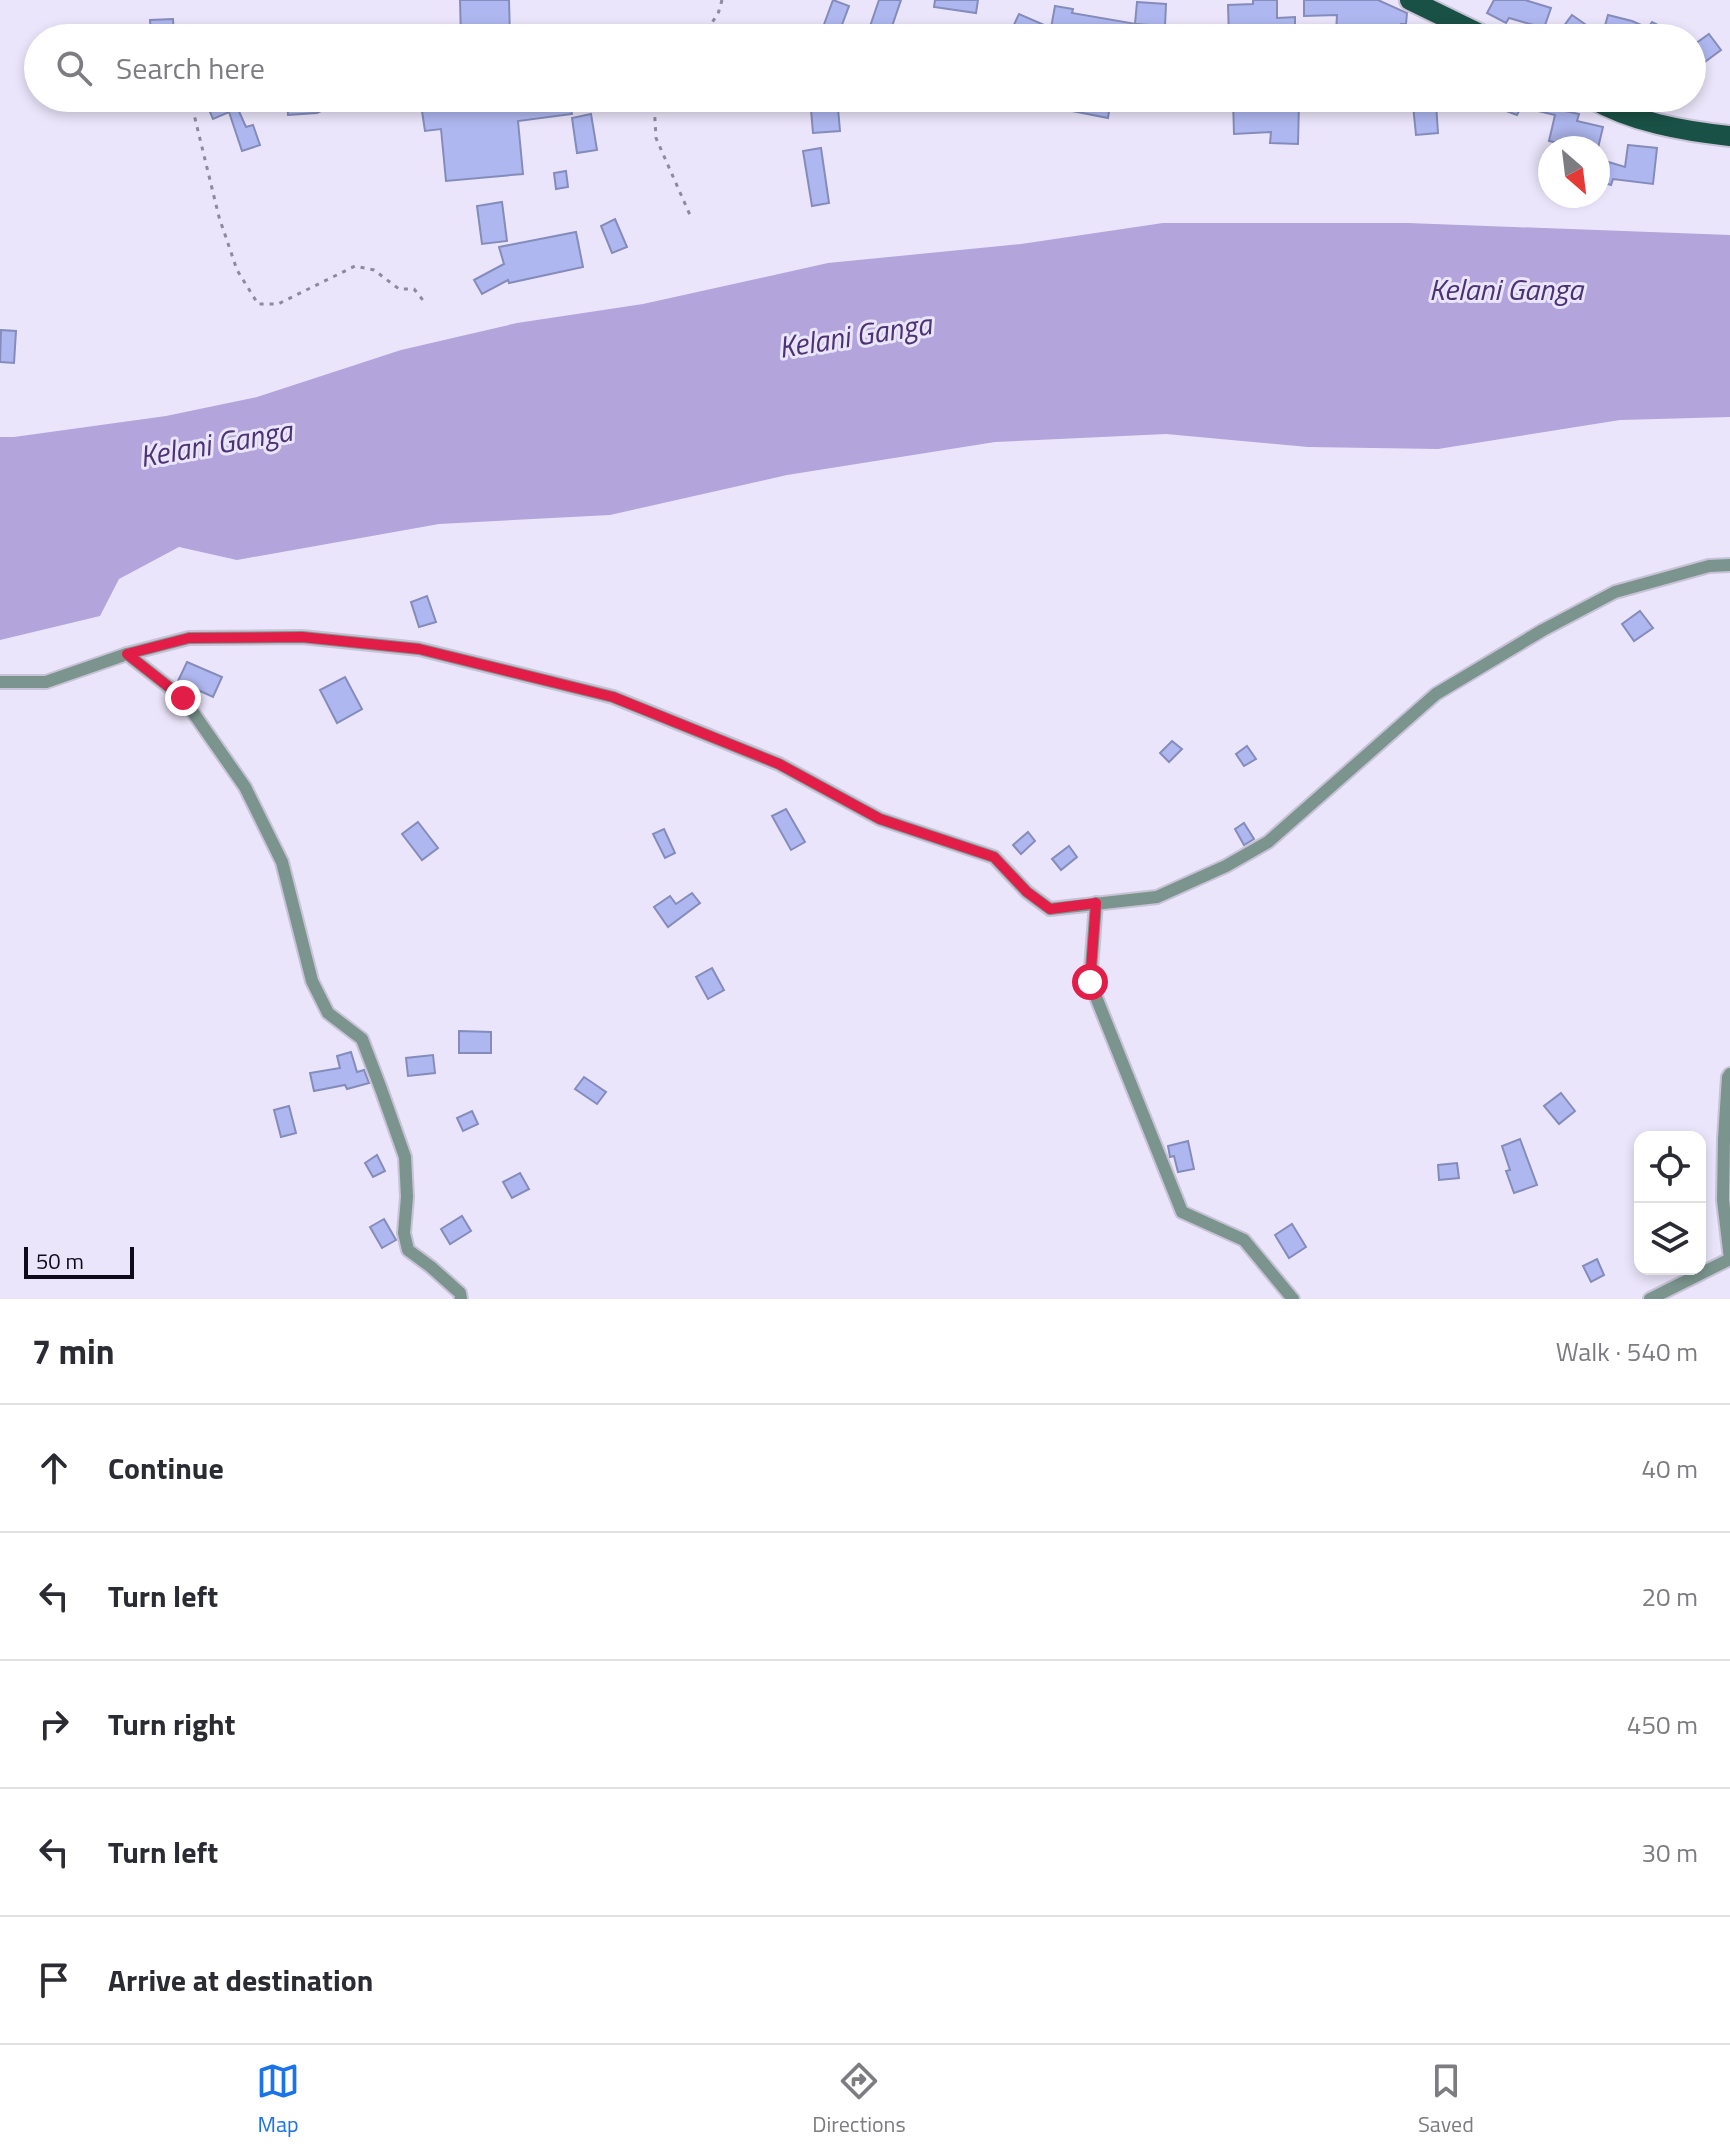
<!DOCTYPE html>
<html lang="en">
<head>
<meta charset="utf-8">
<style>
	body { margin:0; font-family:"Titillium Web",sans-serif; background:#f2f2f3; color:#2b2b33 }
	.controls { position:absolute; right:24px; bottom:24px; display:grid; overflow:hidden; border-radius:16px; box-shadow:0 4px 12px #0003 }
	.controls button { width:72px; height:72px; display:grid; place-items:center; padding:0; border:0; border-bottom:2px solid #e1e1e2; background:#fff; color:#2b2b33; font:40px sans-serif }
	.compass { position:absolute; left:1538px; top:136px; width:72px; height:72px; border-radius:50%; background:#fff; box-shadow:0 4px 12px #0003; rotate:152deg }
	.scale { position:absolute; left:24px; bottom:20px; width:110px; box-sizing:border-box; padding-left:8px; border:4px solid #0f0a1b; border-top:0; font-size:22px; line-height:28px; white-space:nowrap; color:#0f0a1b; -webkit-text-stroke:6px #eae5fa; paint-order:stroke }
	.stop { position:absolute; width:24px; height:24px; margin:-18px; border:6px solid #e11d48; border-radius:50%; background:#fff }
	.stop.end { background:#e11d48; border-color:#fff; box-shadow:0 2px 8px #0008 }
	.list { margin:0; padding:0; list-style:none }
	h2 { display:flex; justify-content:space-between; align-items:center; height:104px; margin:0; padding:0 32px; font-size:34px }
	h2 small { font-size:26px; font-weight:400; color:#7c7c81 }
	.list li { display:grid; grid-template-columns:52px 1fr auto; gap:24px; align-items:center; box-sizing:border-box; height:128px; padding:0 32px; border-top:2px solid #e1e1e2 }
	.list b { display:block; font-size:30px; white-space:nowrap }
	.list em { font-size:26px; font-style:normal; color:#7c7c81 }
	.icon { flex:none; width:44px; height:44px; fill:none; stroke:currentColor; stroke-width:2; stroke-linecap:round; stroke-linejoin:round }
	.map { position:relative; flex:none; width:1730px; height:1299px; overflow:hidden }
	.search { position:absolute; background:#fff; box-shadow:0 4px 12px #0003; left:24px; right:24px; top:24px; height:88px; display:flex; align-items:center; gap:20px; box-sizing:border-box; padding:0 28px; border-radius:44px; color:#7c7c81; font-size:30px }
	.sheet { height:744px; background:#fff }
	nav { display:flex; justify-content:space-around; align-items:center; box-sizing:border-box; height:112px; border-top:2px solid #e1e1e2; background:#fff; font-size:22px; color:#7c7c81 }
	nav a { display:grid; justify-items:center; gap:4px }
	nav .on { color:#1a73e8 }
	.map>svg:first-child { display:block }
	.water { fill:#b3a4db }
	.building { fill:#aeb7ef; stroke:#858cbb; stroke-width:2 }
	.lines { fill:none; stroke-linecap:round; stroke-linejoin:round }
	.minor-casing { stroke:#c7c2d6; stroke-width:16 }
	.primary-casing { stroke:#c7c2d6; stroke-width:24 }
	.path { stroke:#8e899c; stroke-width:3; stroke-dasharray:4 6; stroke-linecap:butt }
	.minor { stroke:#7b958e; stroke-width:12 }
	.primary { stroke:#1a5146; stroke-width:20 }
	.route { stroke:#e11d48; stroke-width:10 }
	.labels { text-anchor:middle; stroke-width:6; stroke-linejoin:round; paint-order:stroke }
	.water-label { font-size:30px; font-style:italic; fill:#4b3376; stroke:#eae5fa }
</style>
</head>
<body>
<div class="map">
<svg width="1730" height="1299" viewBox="0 0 1730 1299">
	<rect width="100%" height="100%" fill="#eae5fa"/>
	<!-- water -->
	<path class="water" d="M 1163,223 L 1408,223 L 1730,235 L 1730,417 L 1620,420 L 1438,449 L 1308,447 L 1166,434 L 995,442 L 787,475 L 610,515 L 439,524 L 237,560 L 179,547 L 119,579 L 100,616 L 0,640 L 0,437 L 14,437 L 166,416 L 257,397 L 401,350 L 517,323 L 643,304 L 828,263 L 1021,244 Z"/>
	<!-- building -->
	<g class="building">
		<path d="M 460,0 L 509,0 L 510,38 L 461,38 Z"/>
		<path d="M 833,0 L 849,6 L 837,38 L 819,38 Z"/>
		<path d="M 879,0 L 901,0 L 888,38 L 866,38 Z"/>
		<path d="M 935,0 L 978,0 L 976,13 L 934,7 Z"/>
		<path d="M 1253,0 L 1277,0 L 1277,18 L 1295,17 L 1295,33 L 1281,33 L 1281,38 L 1229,37 L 1228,5 L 1253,4 Z"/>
		<path d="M 1304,0 L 1378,0 L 1407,13 L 1406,24 L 1401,24 L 1400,38 L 1375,38 L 1375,34 L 1336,33 L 1337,15 L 1304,16 Z"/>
		<path d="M 1494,0 L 1525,0 L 1551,8 L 1544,28 L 1509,18 L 1506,23 L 1487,13 Z"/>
		<path d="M 1137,2 L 1166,4 L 1165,26 L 1135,24 Z"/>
		<path d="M 1055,6 L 1073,9 L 1072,13 L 1142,25 L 1141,38 L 1026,38 L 1011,31 L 1019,14 L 1051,28 Z"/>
		<path d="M 1572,15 L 1602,36 L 1608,15 L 1632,21 L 1648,28 L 1652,22 L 1684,38 L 1555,38 Z"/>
		<path d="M 173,19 L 174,38 L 151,38 L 150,20 Z"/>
		<path d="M 604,26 L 607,38 L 571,38 L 571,32 Z"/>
		<path d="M 1709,34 L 1721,50 L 1702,64 L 1692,49 L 1692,46 Z"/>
		<path d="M 204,98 L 233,98 L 246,127 L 253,125 L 260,145 L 242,151 L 229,112 L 213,119 Z"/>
		<path d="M 287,98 L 327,98 L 331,106 L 317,113 L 288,115 Z"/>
		<path d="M 420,98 L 568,98 L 572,114 L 518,121 L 523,174 L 446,181 L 441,129 L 425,131 Z"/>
		<path d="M 1075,98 L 1111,98 L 1108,118 L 1072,111 Z"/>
		<path d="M 1258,98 L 1259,102 L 1299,102 L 1298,144 L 1270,143 L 1271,132 L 1234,134 L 1233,100 Z"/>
		<path d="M 1503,98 L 1548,98 L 1562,102 L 1560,110 L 1579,114 L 1577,121 L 1603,127 L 1598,148 L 1582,148 L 1549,141 L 1555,115 L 1521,107 L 1517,115 L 1501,109 Z"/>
		<path d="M 1436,103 L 1438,133 L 1416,135 L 1413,105 Z"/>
		<path d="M 838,108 L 840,131 L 813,133 L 811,110 Z"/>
		<path d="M 591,114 L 597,150 L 577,153 L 572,118 Z"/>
		<path d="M 1628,145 L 1657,148 L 1653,184 L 1613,179 L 1611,185 L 1598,181 L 1598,172 L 1602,160 L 1625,167 Z"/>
		<path d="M 821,148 L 829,203 L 812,206 L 803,151 Z"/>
		<path d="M 566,171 L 568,187 L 556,189 L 554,173 Z"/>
		<path d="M 502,202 L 507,241 L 482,244 L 477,206 Z"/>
		<path d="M 615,219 L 627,247 L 612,253 L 601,226 Z"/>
		<path d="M 576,232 L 583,267 L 509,283 L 508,280 L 482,294 L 474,280 L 504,264 L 499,247 Z"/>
		<path d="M 1,330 L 16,331 L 14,363 L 0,362 Z"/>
		<path d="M 427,596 L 436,622 L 419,627 L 411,602 Z"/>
		<path d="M 1640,611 L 1653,628 L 1634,641 L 1622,624 Z"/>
		<path d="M 187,662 L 222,677 L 213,697 L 178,681 Z"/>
		<path d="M 345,677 L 362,709 L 337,723 L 320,690 Z"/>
		<path d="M 1172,741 L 1182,749 L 1169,762 L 1160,753 Z"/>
		<path d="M 1247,746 L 1256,759 L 1244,766 L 1236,754 Z"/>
		<path d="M 786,809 L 805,842 L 791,850 L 772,816 Z"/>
		<path d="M 418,822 L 438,848 L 422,860 L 402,834 Z"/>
		<path d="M 1244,823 L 1254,839 L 1244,845 L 1235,829 Z"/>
		<path d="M 664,829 L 675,853 L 665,858 L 653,834 Z"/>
		<path d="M 1028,832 L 1035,841 L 1021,854 L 1013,845 Z"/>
		<path d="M 1069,846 L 1077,857 L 1061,870 L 1052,859 Z"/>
		<path d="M 692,893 L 700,903 L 668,927 L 654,907 L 670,896 L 676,904 Z"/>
		<path d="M 712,968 L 724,990 L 708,999 L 696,977 Z"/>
		<path d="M 459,1031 L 491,1032 L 491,1053 L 459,1053 Z"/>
		<path d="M 351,1052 L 357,1072 L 364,1070 L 369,1083 L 347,1089 L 345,1085 L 314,1091 L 310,1073 L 340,1068 L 337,1056 Z"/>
		<path d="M 433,1055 L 435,1073 L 408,1076 L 406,1058 Z"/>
		<path d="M 584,1077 L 606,1092 L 597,1104 L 575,1089 Z"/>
		<path d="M 1561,1093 L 1575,1111 L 1559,1124 L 1544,1106 Z"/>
		<path d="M 289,1106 L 296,1133 L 281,1137 L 274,1110 Z"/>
		<path d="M 472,1111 L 478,1124 L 463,1131 L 457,1118 Z"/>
		<path d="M 1520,1139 L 1537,1185 L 1514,1193 L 1506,1171 L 1510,1170 L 1502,1146 Z"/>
		<path d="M 1188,1141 L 1194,1169 L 1178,1172 L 1174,1156 L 1170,1157 L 1168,1146 Z"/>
		<path d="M 377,1155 L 385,1171 L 373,1177 L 365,1163 Z"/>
		<path d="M 1457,1163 L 1459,1178 L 1439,1180 L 1438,1165 Z"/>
		<path d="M 520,1173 L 529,1189 L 512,1198 L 503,1182 Z"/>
		<path d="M 462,1216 L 471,1231 L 450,1244 L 441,1229 Z"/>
		<path d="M 384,1219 L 396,1240 L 382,1248 L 370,1227 Z"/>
		<path d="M 1292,1224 L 1306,1247 L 1289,1258 L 1275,1235 Z"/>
		<path d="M 1597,1259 L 1604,1275 L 1591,1282 L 1583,1266 Z"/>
	</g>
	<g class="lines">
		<defs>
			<g id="minor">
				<path d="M 127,654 L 183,698 L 245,787 L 282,862 L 312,981 L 328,1013 L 362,1039 L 381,1089 L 405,1157 L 407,1197 L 404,1233 L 408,1250 L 431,1267 L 460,1293 L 461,1299"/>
				<path d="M 0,682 L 46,682 L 127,654 L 189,638 L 302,637 L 419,649 L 613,697 L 779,764 L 880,819 L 994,857 L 1027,892 L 1050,909 L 1157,897 L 1226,866 L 1268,842 L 1436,694 L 1543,630 L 1615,592 L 1709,566 L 1730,565"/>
				<path d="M 1096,903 L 1090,982 L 1182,1212 L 1244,1240 L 1293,1299"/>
				<path d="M 1650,1299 L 1730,1259 L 1723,1200 L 1724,1139 L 1728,1077 L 1730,1074"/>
			</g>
			<g id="primary">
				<path d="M 1410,0 L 1488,38"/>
				<path d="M 1591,98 C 1632,122 1683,131 1730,136"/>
			</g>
		</defs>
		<!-- minor casing -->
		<use href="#minor" class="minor-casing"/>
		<!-- primary casing -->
		<use href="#primary" class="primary-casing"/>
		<!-- path -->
		<g class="path">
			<path d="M 701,38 L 718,14 L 722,0"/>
			<path d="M 190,98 L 219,217 L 237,270 L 258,304 L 278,304 L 355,266 L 374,270 L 399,289 L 414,289 L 426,304"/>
			<path d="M 657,98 L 654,103 L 656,138 L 690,215"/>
		</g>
		<!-- minor -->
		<use href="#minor" class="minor"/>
		<!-- primary -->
		<use href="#primary" class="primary"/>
	</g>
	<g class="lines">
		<!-- route -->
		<path class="route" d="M 183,698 L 127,654 L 189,638 L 302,637 L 419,649 L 613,697 L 779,764 L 880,819 L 994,857 L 1027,892 L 1050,909 L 1096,903 L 1090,982"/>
	</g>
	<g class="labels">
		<!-- water labels -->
		<g class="water-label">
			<text x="1506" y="300">Kelani Ganga</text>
			<text transform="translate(855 336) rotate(-9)" y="10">Kelani Ganga</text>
			<text transform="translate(216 444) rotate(-10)" y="10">Kelani Ganga</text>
		</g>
	</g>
</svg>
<div class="controls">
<button><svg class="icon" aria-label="locate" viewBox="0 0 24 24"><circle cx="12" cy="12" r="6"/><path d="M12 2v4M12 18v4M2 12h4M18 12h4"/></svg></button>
<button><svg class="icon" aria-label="layers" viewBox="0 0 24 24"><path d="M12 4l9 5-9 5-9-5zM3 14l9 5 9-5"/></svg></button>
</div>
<svg class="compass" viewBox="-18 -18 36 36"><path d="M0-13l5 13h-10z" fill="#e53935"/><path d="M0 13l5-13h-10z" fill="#7c7c81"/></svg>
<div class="scale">50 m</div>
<div class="stop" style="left:1090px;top:982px"></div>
<div class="stop end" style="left:183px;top:698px"></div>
<div class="search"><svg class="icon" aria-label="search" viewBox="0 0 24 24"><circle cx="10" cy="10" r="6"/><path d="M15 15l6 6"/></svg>Search here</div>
</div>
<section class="sheet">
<h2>7 min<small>Walk · 540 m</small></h2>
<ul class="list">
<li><svg class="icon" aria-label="ahead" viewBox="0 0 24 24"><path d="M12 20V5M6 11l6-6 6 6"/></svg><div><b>Continue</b></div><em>40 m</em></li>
<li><svg class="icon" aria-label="left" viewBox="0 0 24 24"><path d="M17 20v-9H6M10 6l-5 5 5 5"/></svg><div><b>Turn left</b></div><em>20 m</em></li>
<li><svg class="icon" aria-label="right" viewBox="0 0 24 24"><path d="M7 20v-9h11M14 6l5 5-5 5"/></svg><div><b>Turn right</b></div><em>450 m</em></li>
<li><svg class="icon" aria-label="left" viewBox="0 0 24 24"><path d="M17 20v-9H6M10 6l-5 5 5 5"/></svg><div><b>Turn left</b></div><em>30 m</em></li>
<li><svg class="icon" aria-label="arrive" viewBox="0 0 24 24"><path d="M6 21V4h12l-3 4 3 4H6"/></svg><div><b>Arrive at destination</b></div></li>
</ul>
</section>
<nav>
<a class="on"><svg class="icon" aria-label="map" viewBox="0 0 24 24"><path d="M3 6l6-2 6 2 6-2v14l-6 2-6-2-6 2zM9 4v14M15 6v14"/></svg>Map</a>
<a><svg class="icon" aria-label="directions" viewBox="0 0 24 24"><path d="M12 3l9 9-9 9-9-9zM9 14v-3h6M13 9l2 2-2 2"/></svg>Directions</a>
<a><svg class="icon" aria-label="saved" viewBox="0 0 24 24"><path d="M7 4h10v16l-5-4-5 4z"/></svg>Saved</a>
</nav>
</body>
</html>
